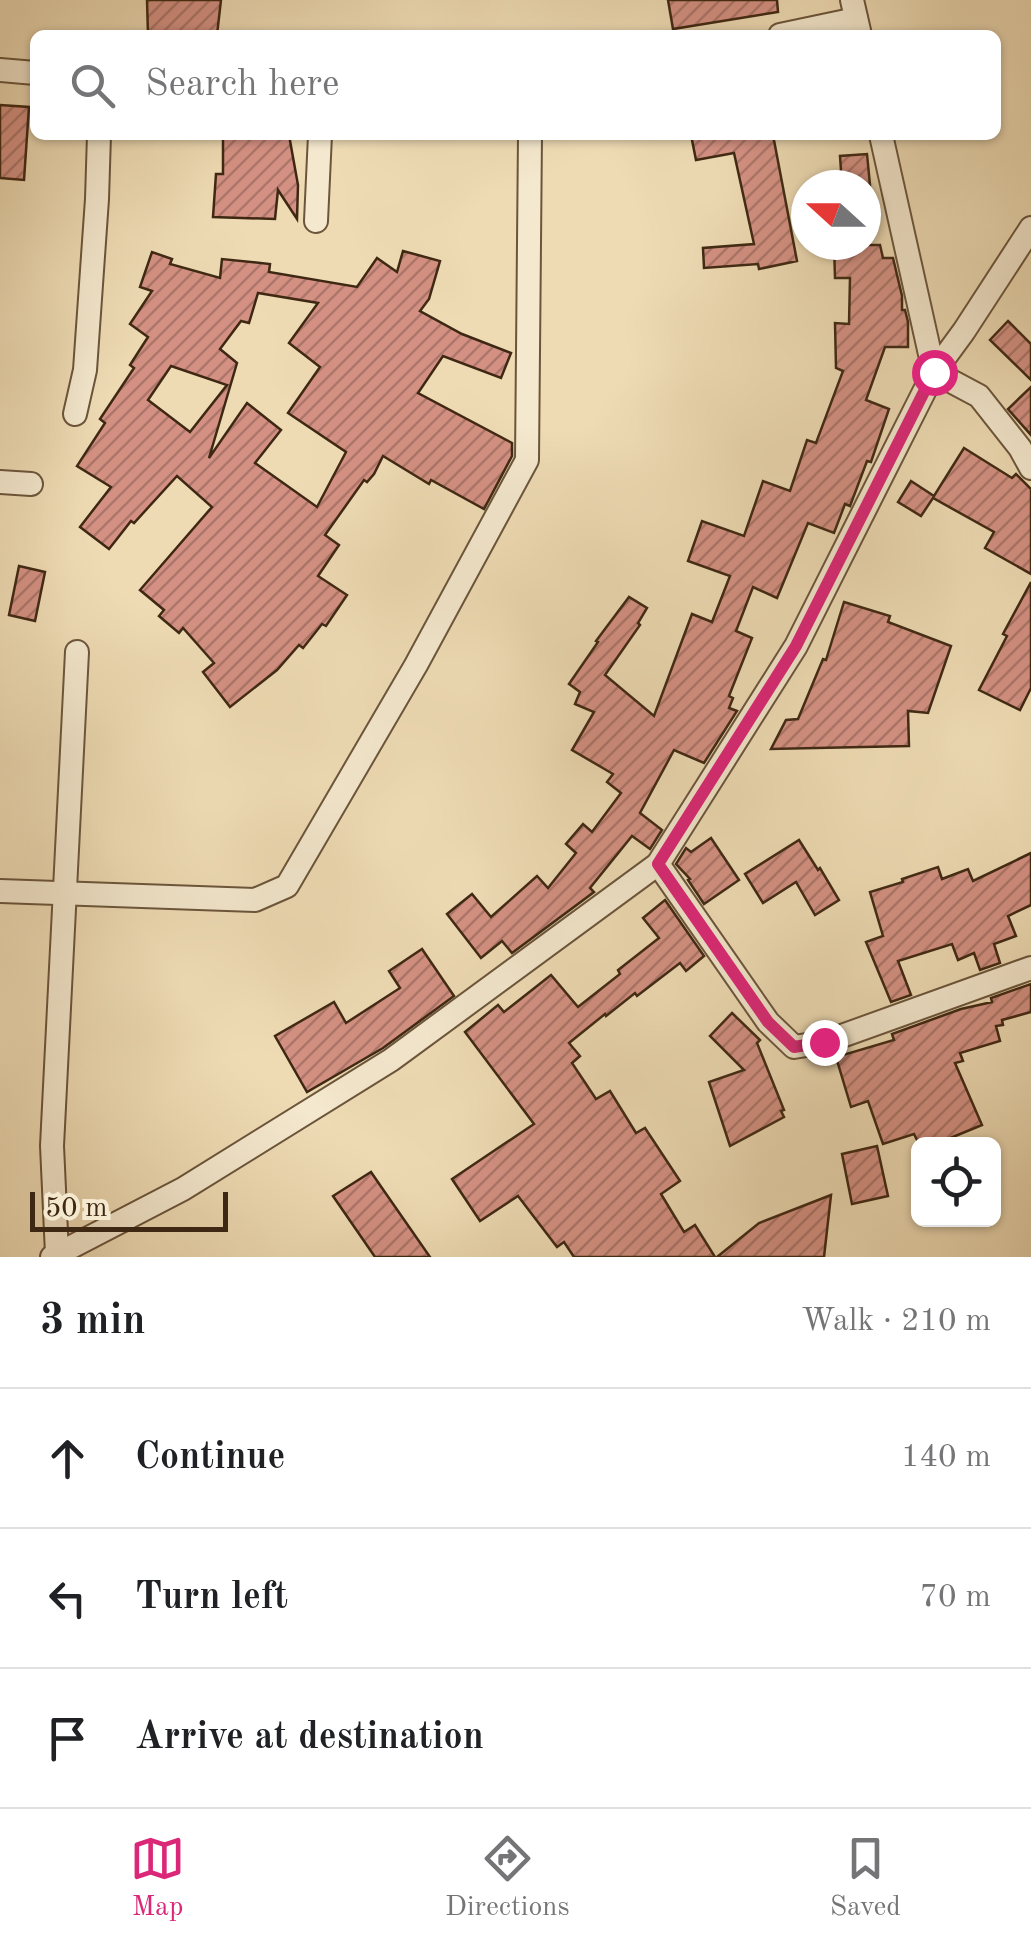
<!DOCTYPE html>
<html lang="en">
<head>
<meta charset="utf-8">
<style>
	body { margin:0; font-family:"Old Standard TT",serif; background:#f2f2f2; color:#202124 }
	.controls { position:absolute; right:30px; bottom:30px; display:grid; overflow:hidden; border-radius:15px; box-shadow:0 2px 8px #0004 }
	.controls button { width:90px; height:90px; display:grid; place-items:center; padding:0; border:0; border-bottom:2px solid #e0e0e0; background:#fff; color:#202124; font:50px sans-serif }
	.compass { position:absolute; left:791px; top:170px; width:90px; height:90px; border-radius:50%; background:#fff; box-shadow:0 2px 8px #0004; rotate:291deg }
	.scale { position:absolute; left:30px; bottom:25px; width:198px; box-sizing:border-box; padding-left:10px; border:5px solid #3f2813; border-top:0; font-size:28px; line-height:35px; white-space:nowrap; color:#3f2813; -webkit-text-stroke:8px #f4e8ce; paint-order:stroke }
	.stop { position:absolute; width:30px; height:30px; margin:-22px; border:8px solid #db2777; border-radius:50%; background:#fff }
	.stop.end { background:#db2777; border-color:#fff; box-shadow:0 2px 10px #0008 }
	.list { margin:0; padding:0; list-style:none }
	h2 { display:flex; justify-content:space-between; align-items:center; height:130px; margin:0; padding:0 40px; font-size:42px }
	h2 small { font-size:32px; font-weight:400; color:#757577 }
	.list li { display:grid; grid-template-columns:65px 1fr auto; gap:30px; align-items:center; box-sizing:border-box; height:140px; padding:0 40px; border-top:2px solid #e0e0e0 }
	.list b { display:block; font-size:38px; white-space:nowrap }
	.list em { font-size:32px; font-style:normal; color:#757577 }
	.icon { flex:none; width:55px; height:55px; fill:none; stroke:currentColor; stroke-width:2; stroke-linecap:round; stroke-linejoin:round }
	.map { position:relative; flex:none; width:1031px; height:1257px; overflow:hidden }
	.search { position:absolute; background:#fff; box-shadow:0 2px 8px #0004; left:30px; right:30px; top:30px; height:110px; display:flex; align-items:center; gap:25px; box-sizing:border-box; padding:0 35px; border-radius:15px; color:#757577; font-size:38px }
	.sheet { height:550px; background:#fff }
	nav { display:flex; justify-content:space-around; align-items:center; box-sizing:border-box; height:140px; border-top:2px solid #e0e0e0; background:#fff; font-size:28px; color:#757577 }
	nav a { display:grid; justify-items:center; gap:5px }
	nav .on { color:#db2777 }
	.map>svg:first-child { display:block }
	.building { fill:url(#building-hatch); stroke:#3f2813; stroke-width:2.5; fill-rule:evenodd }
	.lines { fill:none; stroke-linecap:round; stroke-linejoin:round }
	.minor-casing { stroke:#6b553b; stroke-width:26 }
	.minor { stroke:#f4e8ce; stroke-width:22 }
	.route { stroke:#db2777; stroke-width:12 }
</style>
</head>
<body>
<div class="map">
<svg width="1031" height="1257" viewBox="0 0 1031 1257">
	<defs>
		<pattern id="building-hatch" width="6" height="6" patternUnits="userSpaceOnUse" patternTransform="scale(2.5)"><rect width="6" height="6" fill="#d49183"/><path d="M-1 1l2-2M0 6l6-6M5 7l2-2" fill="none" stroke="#ad766a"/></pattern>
	</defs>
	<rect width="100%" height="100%" fill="#eedbb4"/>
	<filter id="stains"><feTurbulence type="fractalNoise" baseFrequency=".002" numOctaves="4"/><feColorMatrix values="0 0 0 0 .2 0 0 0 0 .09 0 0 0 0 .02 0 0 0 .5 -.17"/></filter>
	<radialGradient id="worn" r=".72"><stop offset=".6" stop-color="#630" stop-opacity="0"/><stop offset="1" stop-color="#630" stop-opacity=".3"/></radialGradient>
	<!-- building -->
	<g class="building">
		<path d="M 147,0 L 221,0 L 217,35 L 148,35 Z"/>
		<path d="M 668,0 L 777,0 L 778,12 L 673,29 Z"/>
		<path d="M 0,105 L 29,107 L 24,180 L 0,178 Z"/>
		<path d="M 223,135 L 289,135 L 298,185 L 297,219 L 278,190 L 275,219 L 213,217 L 216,174 L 223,174 Z"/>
		<path d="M 691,135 L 773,135 L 797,261 L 759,269 L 758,264 L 704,268 L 703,248 L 754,244 L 734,153 L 696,160 Z"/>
		<path d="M 867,154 L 870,185 L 842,185 L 840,156 Z"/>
		<path d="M 834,245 L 880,245 L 883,258 L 893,258 L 902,296 L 902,310 L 905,310 L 908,322 L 908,347 L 885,347 L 866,400 L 889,409 L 871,462 L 867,461 L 850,506 L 845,504 L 834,533 L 808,523 L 777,598 L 753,587 L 736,631 L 752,638 L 729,696 L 733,698 L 729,708 L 737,711 L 704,763 L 674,750 L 640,813 L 662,830 L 650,849 L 632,836 L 590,888 L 594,892 L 512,953 L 502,941 L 481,958 L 447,914 L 472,894 L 491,917 L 537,876 L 548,888 L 576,853 L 566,844 L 583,824 L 592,832 L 621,793 L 607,782 L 613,774 L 572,750 L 594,712 L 575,704 L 580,692 L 569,684 L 598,642 L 596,641 L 629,597 L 647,608 L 638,623 L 640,625 L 605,675 L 654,716 L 692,614 L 712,622 L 730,576 L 688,561 L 702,521 L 744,536 L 763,481 L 790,491 L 807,440 L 816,443 L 843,371 L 836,368 L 835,323 L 849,324 L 850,278 L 835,278 Z"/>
		<path d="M 403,251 L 440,261 L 429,299 L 420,311 L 462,334 L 511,353 L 501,378 L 443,356 L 418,393 L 512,443 L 512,456 L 484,509 L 431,480 L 429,484 L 383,456 L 374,474 L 367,482 L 364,480 L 325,535 L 339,545 L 318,576 L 347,595 L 326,626 L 322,624 L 303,648 L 299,645 L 277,670 L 230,707 L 203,672 L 214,663 L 183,628 L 179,633 L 159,616 L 164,610 L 140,590 L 212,507 L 177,476 L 134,523 L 131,521 L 109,549 L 80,527 L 111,487 L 77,466 L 105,423 L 100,419 L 134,368 L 130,365 L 148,337 L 130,324 L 152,291 L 140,287 L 152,252 L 172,259 L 170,264 L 220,278 L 222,259 L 270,264 L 269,272 L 357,287 L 377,258 L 397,272 ZM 258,293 L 318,303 L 289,343 L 320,367 L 288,413 L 346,452 L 317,507 L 255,463 L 281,430 L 247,403 L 209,458 L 237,363 L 220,349 L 241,321 L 249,323 ZM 171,366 L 227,385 L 190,432 L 148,400 Z"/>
		<path d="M 1008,321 L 1031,344 L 1031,380 L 990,340 Z"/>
		<path d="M 1031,387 L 1031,435 L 1008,409 Z"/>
		<path d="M 964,448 L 1012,478 L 1016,474 L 1031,489 L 1031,574 L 985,548 L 994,532 L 933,498 L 921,516 L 898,502 L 911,481 L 934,496 Z"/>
		<path d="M 19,566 L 45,572 L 35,621 L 9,615 Z"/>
		<path d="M 1031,582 L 1031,688 L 1020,710 L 979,690 L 1007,636 L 1003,634 Z"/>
		<path d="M 844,602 L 890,616 L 888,622 L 951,646 L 928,713 L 908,711 L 909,746 L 771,749 L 786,720 L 798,719 L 823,659 L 826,660 Z"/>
		<path d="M 711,838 L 739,880 L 704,904 L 688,880 L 690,879 L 676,864 L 686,848 L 691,852 Z"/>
		<path d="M 799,840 L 818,870 L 820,868 L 839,900 L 815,915 L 796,882 L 763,903 L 745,874 Z"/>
		<path d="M 1031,853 L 1031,905 L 1008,916 L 1016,936 L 994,944 L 1000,963 L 980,970 L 974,953 L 958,960 L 952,944 L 898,961 L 911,995 L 891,1002 L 866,942 L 883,936 L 870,892 L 903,882 L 902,879 L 938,867 L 942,879 L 968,869 L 973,881 Z"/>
		<path d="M 665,900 L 704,956 L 686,971 L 680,963 L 637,996 L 635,993 L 606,1016 L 605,1014 L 569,1043 L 580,1056 L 572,1063 L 596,1099 L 610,1091 L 636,1133 L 645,1128 L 680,1181 L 661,1194 L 684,1232 L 695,1225 L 715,1257 L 574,1257 L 564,1242 L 557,1247 L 518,1196 L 480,1221 L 452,1179 L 534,1124 L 465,1032 L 498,1005 L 504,1012 L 551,975 L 578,1007 L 620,974 L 618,970 L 659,938 L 643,918 Z"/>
		<path d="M 422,949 L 454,996 L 383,1048 L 307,1092 L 275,1036 L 334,1002 L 346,1023 L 400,988 L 389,971 Z"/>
		<path d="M 1031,984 L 1031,1012 L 1002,1020 L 1003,1025 L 996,1026 L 1000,1041 L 960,1053 L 963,1061 L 955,1063 L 982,1125 L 936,1144 L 919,1144 L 914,1134 L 883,1144 L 868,1101 L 851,1107 L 836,1057 L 894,1040 L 892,1034 L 961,1009 L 992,1002 L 991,998 Z"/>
		<path d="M 732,1013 L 760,1040 L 757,1043 L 784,1110 L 781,1111 L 784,1117 L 730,1146 L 709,1082 L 744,1070 L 710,1036 Z"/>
		<path d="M 877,1146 L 888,1196 L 852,1204 L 842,1154 Z"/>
		<path d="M 371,1172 L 382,1188 L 430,1257 L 375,1257 L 333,1196 Z"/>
		<path d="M 831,1195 L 824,1257 L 717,1257 L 759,1223 Z"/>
	</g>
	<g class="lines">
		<defs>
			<g id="minor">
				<path d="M 852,0 L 860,35"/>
				<path d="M 780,35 L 856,19"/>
				<path d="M 0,70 L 35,73"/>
				<path d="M 316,221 L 320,135"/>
				<path d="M 1031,228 L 964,331 L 934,372 L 979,396 L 1020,448 L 1031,468"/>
				<path d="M 75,414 L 85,370 L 97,199 L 99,135"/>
				<path d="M 0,482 L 31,484"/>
				<path d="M 658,864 L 768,1022 L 794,1047 L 825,1042 L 1031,968"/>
				<path d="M 0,891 L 255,900 L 287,886 L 416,665 L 527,460 L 530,135"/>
				<path d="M 57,1254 L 52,1146 L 77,652"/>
				<path d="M 52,1257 L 183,1189 L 391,1060 L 658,864 L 796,646 L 934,372 L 881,135"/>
			</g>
		</defs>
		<!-- minor casing -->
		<use href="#minor" class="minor-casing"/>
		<!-- minor -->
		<use href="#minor" class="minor"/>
	</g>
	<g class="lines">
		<!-- route -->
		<path class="route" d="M 824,1042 L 794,1047 L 768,1022 L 658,864 L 796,646 L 934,372"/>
	</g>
	<rect width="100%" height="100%" filter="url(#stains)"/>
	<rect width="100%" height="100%" fill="url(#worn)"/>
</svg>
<div class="controls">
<button><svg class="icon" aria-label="locate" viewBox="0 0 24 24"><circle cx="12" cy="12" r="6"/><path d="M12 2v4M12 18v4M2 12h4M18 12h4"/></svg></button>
</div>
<svg class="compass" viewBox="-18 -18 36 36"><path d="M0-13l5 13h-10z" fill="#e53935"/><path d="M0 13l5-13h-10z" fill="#757577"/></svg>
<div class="scale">50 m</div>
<div class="stop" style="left:934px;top:372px"></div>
<div class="stop end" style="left:824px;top:1042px"></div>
<div class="search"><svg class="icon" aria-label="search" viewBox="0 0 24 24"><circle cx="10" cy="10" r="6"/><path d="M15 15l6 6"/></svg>Search here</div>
</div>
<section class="sheet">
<h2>3 min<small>Walk · 210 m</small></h2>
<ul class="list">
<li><svg class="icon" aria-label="ahead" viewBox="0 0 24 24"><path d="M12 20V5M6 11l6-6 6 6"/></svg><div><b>Continue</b></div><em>140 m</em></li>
<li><svg class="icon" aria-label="left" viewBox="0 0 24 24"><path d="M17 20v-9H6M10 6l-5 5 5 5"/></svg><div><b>Turn left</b></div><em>70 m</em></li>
<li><svg class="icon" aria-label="arrive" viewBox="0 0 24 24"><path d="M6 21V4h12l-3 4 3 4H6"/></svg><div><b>Arrive at destination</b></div></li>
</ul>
</section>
<nav>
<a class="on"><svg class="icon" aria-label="map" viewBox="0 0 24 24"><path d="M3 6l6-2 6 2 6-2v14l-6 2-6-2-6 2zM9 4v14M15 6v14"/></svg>Map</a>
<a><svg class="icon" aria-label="directions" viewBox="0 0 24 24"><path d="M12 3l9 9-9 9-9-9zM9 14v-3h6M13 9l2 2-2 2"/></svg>Directions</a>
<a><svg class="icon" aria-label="saved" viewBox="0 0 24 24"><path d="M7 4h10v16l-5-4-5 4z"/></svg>Saved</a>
</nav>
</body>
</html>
